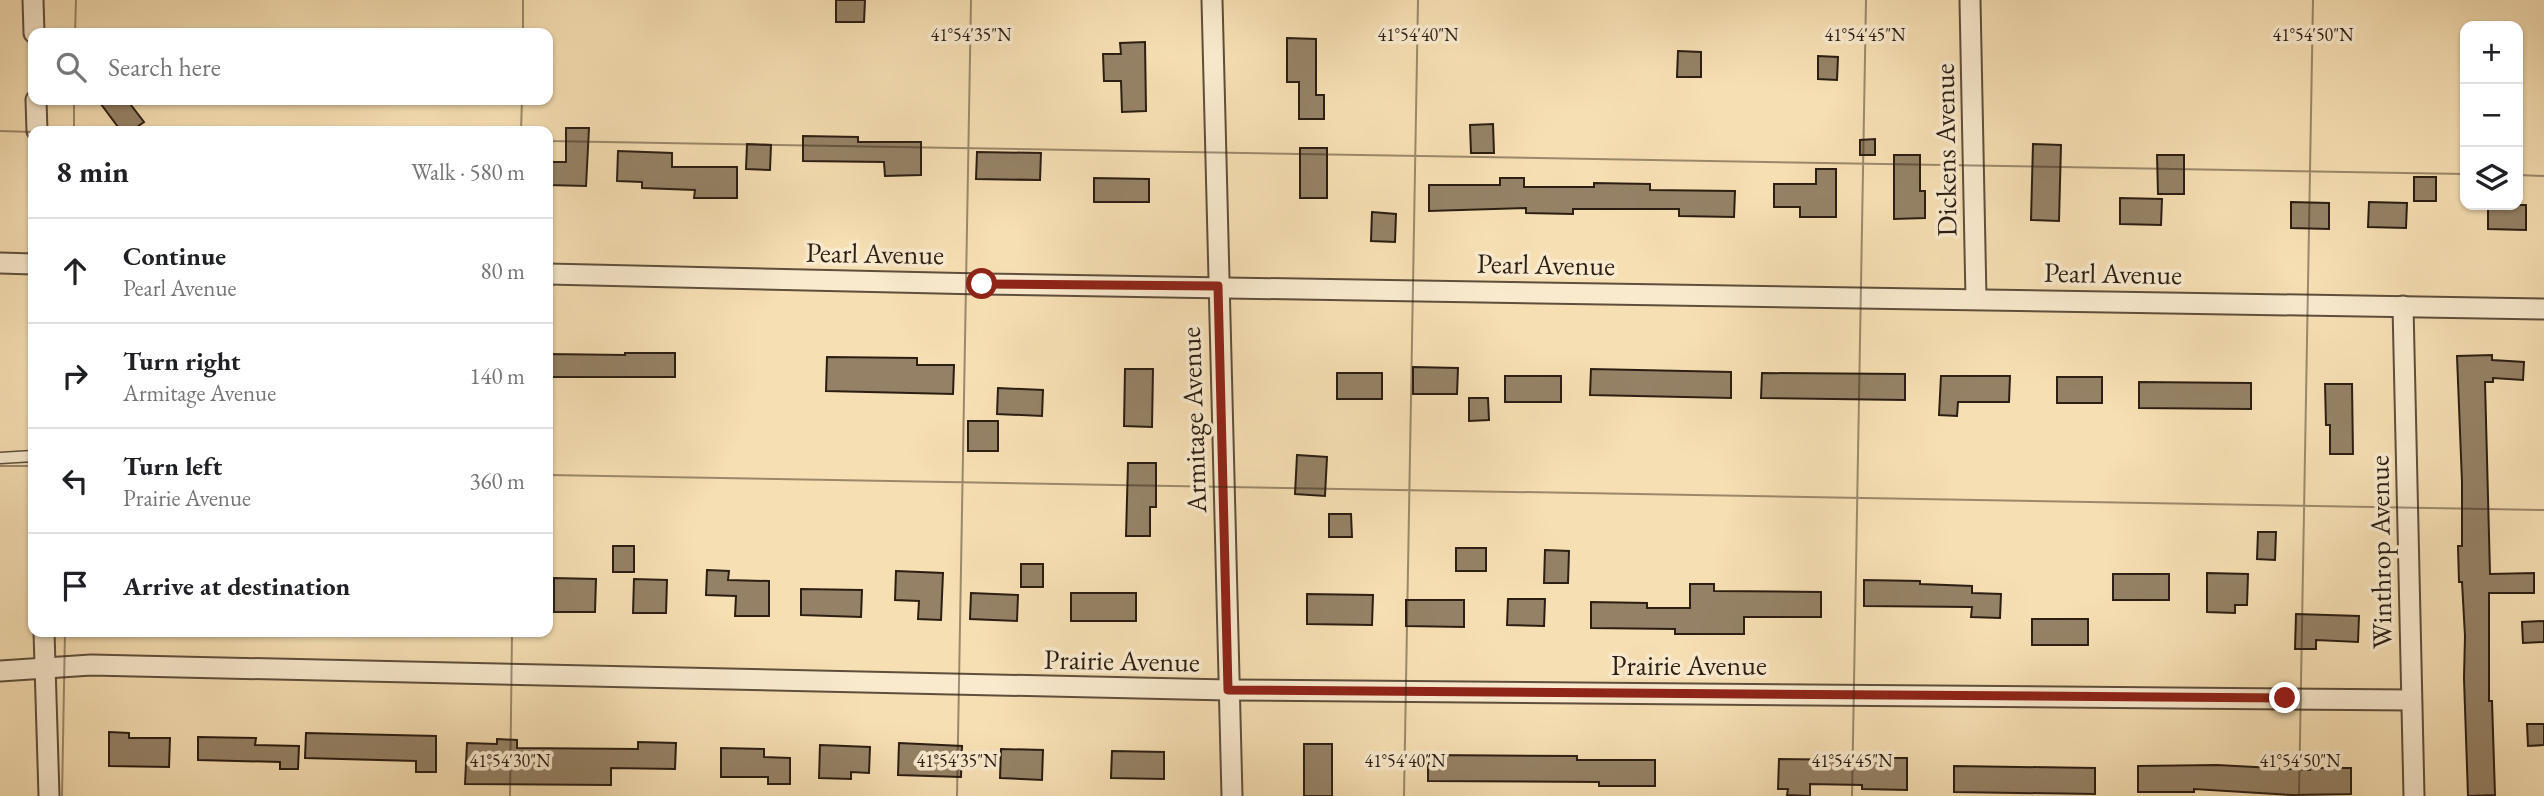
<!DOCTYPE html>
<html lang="en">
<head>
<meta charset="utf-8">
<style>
	body { margin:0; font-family:"EB Garamond",serif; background:#f2f2f2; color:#202124 }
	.controls { position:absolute; right:21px; top:21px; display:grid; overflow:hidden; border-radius:14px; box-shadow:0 2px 5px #0004 }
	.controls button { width:63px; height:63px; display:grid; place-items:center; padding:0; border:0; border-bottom:2px solid #e0e0e0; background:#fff; color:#202124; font:35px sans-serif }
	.stop { position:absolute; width:21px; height:21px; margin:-16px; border:5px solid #8f2418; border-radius:50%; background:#fff }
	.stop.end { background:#8f2418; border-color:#fff; box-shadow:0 2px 7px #0008 }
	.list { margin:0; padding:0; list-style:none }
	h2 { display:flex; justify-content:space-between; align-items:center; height:91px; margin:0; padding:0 28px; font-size:30px }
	h2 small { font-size:23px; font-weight:400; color:#757577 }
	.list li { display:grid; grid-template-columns:46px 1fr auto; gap:21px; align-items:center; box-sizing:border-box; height:105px; padding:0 28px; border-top:2px solid #e0e0e0 }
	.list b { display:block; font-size:26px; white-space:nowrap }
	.list p { margin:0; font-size:23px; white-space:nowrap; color:#757577 }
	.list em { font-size:23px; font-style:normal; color:#757577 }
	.icon { flex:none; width:38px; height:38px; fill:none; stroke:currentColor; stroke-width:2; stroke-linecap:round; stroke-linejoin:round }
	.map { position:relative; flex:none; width:2544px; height:796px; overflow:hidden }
	.search { position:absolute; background:#fff; box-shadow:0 2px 5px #0004; left:28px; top:28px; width:525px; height:77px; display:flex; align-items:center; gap:18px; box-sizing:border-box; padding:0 24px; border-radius:14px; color:#757577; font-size:26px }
	.panel { position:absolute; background:#fff; box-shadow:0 2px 5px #0004; left:28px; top:126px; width:525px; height:511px; border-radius:14px }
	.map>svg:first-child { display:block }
	.building { fill:#958266; stroke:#2c1e13; stroke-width:2 }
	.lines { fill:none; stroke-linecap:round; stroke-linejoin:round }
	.service-casing { stroke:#5e4e3b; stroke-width:13 }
	.minor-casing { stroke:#5e4e3b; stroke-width:23 }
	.service { stroke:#f9eace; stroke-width:10 }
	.minor { stroke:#f9eace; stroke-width:19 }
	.route { stroke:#8f2418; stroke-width:9 }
	.ticks { fill:none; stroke:#2c1e13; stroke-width:2; stroke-opacity:0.45 }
	.labels { text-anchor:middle; stroke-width:7; stroke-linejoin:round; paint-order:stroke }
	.street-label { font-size:28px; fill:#2c1e13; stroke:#f9eace }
	.ticks-label { font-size:18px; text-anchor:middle; fill:#2c1e13; stroke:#f9eace; stroke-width:7; stroke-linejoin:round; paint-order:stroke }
</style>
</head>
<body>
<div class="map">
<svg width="2544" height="796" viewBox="0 0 2544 796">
	<rect width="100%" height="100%" fill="#f6dfb3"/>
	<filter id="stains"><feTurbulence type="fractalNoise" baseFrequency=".00286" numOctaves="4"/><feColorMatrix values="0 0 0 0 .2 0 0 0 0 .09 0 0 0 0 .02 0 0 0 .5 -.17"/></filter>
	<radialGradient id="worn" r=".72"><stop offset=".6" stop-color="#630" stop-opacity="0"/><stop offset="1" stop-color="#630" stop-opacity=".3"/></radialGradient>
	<!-- building -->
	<g class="building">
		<path d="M 836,0 L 865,0 L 864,22 L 836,22 Z"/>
		<path d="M 1287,38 L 1316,39 L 1316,95 L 1324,95 L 1324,119 L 1299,119 L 1299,82 L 1287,82 Z"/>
		<path d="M 1145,42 L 1146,111 L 1122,112 L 1121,81 L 1104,81 L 1103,54 L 1121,54 L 1120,43 Z"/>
		<path d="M 1678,51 L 1701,52 L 1701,77 L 1677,77 Z"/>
		<path d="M 1818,56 L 1838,57 L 1837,80 L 1818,79 Z"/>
		<path d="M 98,100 L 127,100 L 144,122 L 131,131 L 121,131 Z"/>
		<path d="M 1493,124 L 1494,153 L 1471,153 L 1470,125 Z"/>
		<path d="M 566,128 L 589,128 L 586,186 L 548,185 L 548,162 L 566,162 Z"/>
		<path d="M 803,136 L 858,137 L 858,142 L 921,142 L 921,175 L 885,176 L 884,162 L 803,161 Z"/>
		<path d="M 1875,139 L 1875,155 L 1860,155 L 1860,140 Z"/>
		<path d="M 747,144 L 771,145 L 770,170 L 746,169 Z"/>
		<path d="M 2033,144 L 2061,145 L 2059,221 L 2031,220 Z"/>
		<rect x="1300" y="148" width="27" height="50"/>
		<path d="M 618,151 L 672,153 L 672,167 L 737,167 L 737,198 L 694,198 L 695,190 L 642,188 L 642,182 L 617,181 Z"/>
		<path d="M 977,152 L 1041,153 L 1040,180 L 976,179 Z"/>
		<path d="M 1894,155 L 1920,155 L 1920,191 L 1925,191 L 1925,218 L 1894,219 Z"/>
		<path d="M 2157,155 L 2184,155 L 2184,194 L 2158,194 Z"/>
		<path d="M 1816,169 L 1836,169 L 1836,217 L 1800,217 L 1800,207 L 1774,207 L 1774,184 L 1816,184 Z"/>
		<rect x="2414" y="177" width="22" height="24"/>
		<path d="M 1094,178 L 1149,179 L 1149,202 L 1094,202 Z"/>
		<path d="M 1500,178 L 1524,178 L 1524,187 L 1594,187 L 1594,183 L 1650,184 L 1650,190 L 1735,191 L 1734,217 L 1679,216 L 1679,209 L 1573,209 L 1573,214 L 1526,213 L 1526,208 L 1429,211 L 1429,185 L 1500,185 Z"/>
		<path d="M 2120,198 L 2162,199 L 2161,225 L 2120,224 Z"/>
		<path d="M 2291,202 L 2329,203 L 2329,229 L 2291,228 Z"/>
		<path d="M 2369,202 L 2407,203 L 2406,228 L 2368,227 Z"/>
		<path d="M 2488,205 L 2526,205 L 2526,230 L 2488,229 Z"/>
		<path d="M 1372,212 L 1396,214 L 1395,242 L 1371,241 Z"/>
		<path d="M 625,353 L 675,353 L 675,377 L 548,377 L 548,354 L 625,355 Z"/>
		<path d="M 2492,355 L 2492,360 L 2524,362 L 2523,380 L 2493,378 L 2493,382 L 2485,382 L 2490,574 L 2534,573 L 2534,593 L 2489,593 L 2489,701 L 2492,701 L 2495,795 L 2468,796 L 2464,678 L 2465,636 L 2462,582 L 2459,582 L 2458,546 L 2462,546 L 2462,482 L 2457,356 Z"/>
		<path d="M 827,357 L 917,358 L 917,365 L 954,365 L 953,394 L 826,391 Z"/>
		<path d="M 1413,367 L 1458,368 L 1457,394 L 1413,394 Z"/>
		<path d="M 1125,369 L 1153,369 L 1152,427 L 1124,426 Z"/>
		<path d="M 1591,369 L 1731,372 L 1731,398 L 1590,395 Z"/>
		<rect x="1337" y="373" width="45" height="26"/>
		<path d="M 1762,373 L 1905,374 L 1905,400 L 1761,398 Z"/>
		<rect x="1505" y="376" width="56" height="26"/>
		<path d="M 1941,376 L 2010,376 L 2009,402 L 1958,402 L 1957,416 L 1939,415 Z"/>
		<rect x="2057" y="377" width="45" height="26"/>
		<path d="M 2139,382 L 2251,383 L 2251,409 L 2139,408 Z"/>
		<path d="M 2325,384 L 2352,384 L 2353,454 L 2330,454 L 2330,425 L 2326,425 Z"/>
		<path d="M 998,388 L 1043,390 L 1042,416 L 997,414 Z"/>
		<path d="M 1469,398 L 1488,398 L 1489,420 L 1469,421 Z"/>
		<rect x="968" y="421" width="30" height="30"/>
		<path d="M 1297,455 L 1327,457 L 1325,496 L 1295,494 Z"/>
		<path d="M 1128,463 L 1156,463 L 1156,507 L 1150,507 L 1150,536 L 1126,536 Z"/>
		<path d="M 1329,514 L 1351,514 L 1352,537 L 1329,537 Z"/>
		<path d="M 2258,532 L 2276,532 L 2275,560 L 2257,559 Z"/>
		<rect x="613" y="546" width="21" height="26"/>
		<rect x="1456" y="548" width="30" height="23"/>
		<path d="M 1545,550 L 1569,551 L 1568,583 L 1544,583 Z"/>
		<rect x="1021" y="564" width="22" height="23"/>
		<path d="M 707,570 L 729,571 L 728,580 L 769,581 L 769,616 L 735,616 L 736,596 L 706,595 Z"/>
		<path d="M 896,571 L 943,573 L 941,620 L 918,619 L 919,601 L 895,600 Z"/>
		<path d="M 2207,573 L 2248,574 L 2247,605 L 2235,605 L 2235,613 L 2207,612 Z"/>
		<rect x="2113" y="574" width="56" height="26"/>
		<path d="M 554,578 L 596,579 L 595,612 L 554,612 Z"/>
		<path d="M 634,579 L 667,580 L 666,613 L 633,613 Z"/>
		<path d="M 1864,580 L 1920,581 L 1920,584 L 1972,586 L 1972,593 L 2001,594 L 2000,618 L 1971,617 L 1972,607 L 1864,606 Z"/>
		<path d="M 1690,584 L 1714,584 L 1714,591 L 1821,592 L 1821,617 L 1744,617 L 1744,634 L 1675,634 L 1675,629 L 1591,628 L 1591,602 L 1647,603 L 1647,608 L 1690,608 Z"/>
		<path d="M 801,589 L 862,590 L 861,617 L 801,615 Z"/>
		<path d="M 971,593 L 1018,595 L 1017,621 L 970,619 Z"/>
		<rect x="1071" y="593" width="65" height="28"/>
		<path d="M 1307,594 L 1373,595 L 1372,625 L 1307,624 Z"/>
		<path d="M 1508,599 L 1545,599 L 1544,626 L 1507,625 Z"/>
		<path d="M 1406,600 L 1464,600 L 1464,627 L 1406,626 Z"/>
		<path d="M 2296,614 L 2359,616 L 2358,642 L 2316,640 L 2316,649 L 2295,649 Z"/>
		<rect x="2032" y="619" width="56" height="26"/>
		<path d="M 2544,621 L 2544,642 L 2523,643 L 2522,622 Z"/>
		<path d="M 2527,724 L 2544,724 L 2544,745 L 2528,746 Z"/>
		<path d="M 109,732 L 129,733 L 129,738 L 170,738 L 169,767 L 109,766 Z"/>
		<path d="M 306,733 L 436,736 L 436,772 L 416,772 L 416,761 L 305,758 Z"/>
		<path d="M 198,737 L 256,738 L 255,745 L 299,746 L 298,769 L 280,769 L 280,762 L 198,760 Z"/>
		<path d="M 497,739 L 517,740 L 517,748 L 638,749 L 638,742 L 676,743 L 675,769 L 611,768 L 611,785 L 465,784 L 467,743 L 497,744 Z"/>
		<path d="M 899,743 L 962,746 L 961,777 L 898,775 Z"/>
		<rect x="1304" y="744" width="28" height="52"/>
		<path d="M 820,745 L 870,747 L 869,773 L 851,772 L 851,779 L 819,778 Z"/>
		<path d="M 721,748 L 764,749 L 764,757 L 790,758 L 790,784 L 768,784 L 768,777 L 721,777 Z"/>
		<path d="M 1001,749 L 1043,750 L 1042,780 L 1000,778 Z"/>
		<path d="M 1112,751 L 1164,752 L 1164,779 L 1111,778 Z"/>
		<path d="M 1428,755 L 1577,756 L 1577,760 L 1655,760 L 1655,786 L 1599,786 L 1599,782 L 1428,781 Z"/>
		<path d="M 1862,758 L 1907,758 L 1907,790 L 1862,789 L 1862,785 L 1810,784 L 1810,796 L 1787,795 L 1788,789 L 1778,789 L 1779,759 L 1862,760 Z"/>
		<path d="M 2217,765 L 2310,770 L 2310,768 L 2351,768 L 2351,794 L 2292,795 L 2194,789 L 2194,792 L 2138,792 L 2138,766 Z"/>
		<path d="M 1954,766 L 2095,768 L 2095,794 L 1954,792 Z"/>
	</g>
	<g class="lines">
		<defs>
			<path id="service" d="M 0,458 L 33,456"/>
			<g id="minor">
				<path d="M 33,0 L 34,33"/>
				<path d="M 1212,0 L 1232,796"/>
				<path d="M 1970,0 L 1976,299"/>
				<path d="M 36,100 L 37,131"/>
				<path d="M 0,263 L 33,264"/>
				<path d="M 548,274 L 982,284 L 2544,309"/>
				<path d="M 2403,306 L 2414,796"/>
				<path d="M 44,632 L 49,796"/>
				<path d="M 0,671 L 91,665 L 1228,690 L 2411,700"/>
			</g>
		</defs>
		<!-- service casing -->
		<use href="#service" class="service-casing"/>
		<!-- minor casing -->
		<use href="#minor" class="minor-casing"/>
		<!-- service -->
		<use href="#service" class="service"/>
		<!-- minor -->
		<use href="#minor" class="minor"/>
	</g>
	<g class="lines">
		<!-- route -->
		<path class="route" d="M 982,284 L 1218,286 L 1228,690 L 2285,698"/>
	</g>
	<!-- ticks -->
	<path class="ticks" d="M 75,33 L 76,0M 523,33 L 523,0M 0,131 L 33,132M 74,131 L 74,100M 521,131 L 522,100M 548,141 L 2465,174M 2518,175 L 2544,176M 0,466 L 33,466M 548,475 L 2544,510M 62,796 L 65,632M 510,796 L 512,632M 957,796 L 971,0M 1404,796 L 1418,0M 1852,796 L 1866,0M 2299,796 L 2313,0"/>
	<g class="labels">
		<!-- street labels -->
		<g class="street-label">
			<text transform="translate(1945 150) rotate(-91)" y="10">Dickens Avenue</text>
			<text transform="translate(875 253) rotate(1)" y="10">Pearl Avenue</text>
			<text transform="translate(1546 264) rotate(1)" y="10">Pearl Avenue</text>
			<text transform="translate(2113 273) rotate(1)" y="10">Pearl Avenue</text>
			<text transform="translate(1193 420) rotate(-92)" y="10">Armitage Avenue</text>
			<text transform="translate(2380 552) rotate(-91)" y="10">Winthrop Avenue</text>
			<text transform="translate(1122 660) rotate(1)" y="10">Prairie Avenue</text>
			<text x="1689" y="675">Prairie Avenue</text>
		</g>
	</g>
	<g class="ticks-label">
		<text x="971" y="41">41°54'35"N</text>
		<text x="1418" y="41">41°54'40"N</text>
		<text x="1865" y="41">41°54'45"N</text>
		<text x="2313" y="41">41°54'50"N</text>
		<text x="510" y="767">41°54'30"N</text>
		<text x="957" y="767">41°54'35"N</text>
		<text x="1405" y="767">41°54'40"N</text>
		<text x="1852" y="767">41°54'45"N</text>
		<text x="2300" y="767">41°54'50"N</text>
	</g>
	<rect width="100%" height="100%" filter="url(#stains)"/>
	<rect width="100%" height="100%" fill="url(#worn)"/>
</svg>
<div class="controls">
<button>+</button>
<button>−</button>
<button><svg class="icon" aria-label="layers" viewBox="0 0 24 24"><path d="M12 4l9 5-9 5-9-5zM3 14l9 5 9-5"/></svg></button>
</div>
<div class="stop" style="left:982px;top:284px"></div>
<div class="stop end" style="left:2285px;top:698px"></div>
<div class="search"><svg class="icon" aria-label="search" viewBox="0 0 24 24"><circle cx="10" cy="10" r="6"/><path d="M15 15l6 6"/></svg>Search here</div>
<section class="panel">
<h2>8 min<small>Walk · 580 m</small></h2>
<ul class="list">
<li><svg class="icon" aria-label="ahead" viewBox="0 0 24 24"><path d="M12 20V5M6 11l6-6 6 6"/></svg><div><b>Continue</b><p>Pearl Avenue</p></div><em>80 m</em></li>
<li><svg class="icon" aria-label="right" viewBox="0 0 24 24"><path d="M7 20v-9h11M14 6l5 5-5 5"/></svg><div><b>Turn right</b><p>Armitage Avenue</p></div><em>140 m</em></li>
<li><svg class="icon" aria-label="left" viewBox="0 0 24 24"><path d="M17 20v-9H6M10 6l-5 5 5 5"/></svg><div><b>Turn left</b><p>Prairie Avenue</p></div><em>360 m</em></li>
<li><svg class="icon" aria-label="arrive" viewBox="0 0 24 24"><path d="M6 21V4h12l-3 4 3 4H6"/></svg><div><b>Arrive at destination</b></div></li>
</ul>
</section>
</div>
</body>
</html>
